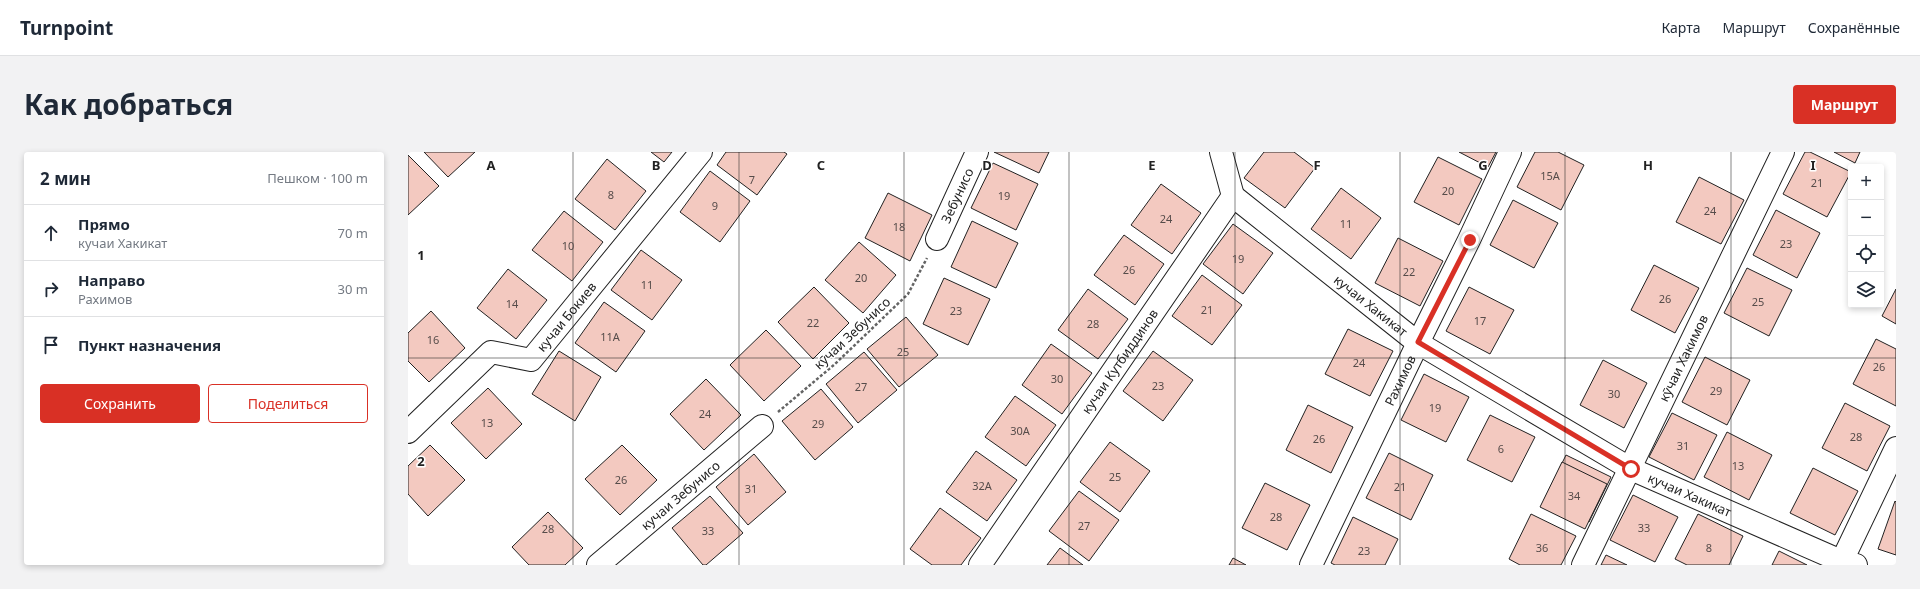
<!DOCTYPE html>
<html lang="ru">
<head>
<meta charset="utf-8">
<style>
	body { margin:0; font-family:"Noto Sans",sans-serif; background:#f2f2f3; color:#1f2937 }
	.controls { position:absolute; right:12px; top:12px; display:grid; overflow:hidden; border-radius:4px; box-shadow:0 2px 6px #0003 }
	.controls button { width:36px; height:36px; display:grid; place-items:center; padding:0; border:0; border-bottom:1px solid #e0e1e3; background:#fff; color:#1f2937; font:20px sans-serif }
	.stop { position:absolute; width:12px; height:12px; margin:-9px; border:3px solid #d93025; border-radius:50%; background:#fff }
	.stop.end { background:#d93025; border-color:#fff; box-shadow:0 1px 4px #0008 }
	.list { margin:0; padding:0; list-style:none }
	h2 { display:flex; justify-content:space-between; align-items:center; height:52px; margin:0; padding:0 16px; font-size:17px }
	h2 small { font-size:13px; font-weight:400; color:#747a83 }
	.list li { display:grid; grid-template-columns:26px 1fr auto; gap:12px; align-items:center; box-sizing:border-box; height:56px; padding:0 16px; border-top:1px solid #e0e1e3 }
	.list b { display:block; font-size:15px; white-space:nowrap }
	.list p { margin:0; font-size:13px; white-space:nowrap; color:#747a83 }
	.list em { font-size:13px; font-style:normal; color:#747a83 }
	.actions { display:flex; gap:8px; padding:12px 16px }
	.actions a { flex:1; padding:9px 0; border:1px solid #d93025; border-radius:4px; text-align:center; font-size:14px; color:#d93025 }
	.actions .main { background:#d93025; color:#fff }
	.icon { flex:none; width:22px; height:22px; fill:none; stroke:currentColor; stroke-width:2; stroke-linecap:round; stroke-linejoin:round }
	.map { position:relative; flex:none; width:1488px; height:413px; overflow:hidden; border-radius:4px }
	header { display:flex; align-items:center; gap:24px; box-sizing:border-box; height:56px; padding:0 20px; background:#fff; border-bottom:1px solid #e0e1e3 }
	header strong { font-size:19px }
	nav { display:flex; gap:22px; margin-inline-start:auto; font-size:14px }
	.intro { display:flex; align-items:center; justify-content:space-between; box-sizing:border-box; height:96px; padding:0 24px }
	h1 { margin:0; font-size:28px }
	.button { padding:10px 18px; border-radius:4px; background:#d93025; color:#fff; font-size:14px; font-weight:700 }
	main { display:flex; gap:24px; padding:0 24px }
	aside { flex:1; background:#fff; border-radius:4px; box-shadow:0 2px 6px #0003 }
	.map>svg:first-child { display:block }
	.building { fill:#f3c9c0; stroke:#222 }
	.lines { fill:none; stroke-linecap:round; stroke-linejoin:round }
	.minor-casing { stroke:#222; stroke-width:24 }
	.path { stroke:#646464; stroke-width:2.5; stroke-dasharray:3 2; stroke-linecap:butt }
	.minor { stroke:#fff; stroke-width:22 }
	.route { stroke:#d93025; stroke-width:5 }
	.grid { fill:none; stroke:#222; stroke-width:1; stroke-opacity:0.55 }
	.labels { text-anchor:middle; stroke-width:3; stroke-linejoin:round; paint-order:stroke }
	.number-label { font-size:11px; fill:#564c4a }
	.street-label { font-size:13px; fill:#222; stroke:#fff }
	.grid-label { font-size:13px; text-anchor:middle; font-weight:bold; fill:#222; stroke:#fff; stroke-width:3; stroke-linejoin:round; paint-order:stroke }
</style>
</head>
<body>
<header>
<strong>Turnpoint</strong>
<nav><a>Карта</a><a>Маршрут</a><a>Сохранённые</a></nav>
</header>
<div class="intro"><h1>Как добраться</h1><a class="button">Маршрут</a></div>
<main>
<aside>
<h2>2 мин<small>Пешком · 100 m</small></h2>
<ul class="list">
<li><svg class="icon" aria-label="ahead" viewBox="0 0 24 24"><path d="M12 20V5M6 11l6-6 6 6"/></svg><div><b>Прямо</b><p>кучаи Хакикат</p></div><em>70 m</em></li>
<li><svg class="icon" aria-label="right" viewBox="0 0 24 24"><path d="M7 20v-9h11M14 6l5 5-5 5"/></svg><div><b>Направо</b><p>Рахимов</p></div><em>30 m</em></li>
<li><svg class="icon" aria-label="arrive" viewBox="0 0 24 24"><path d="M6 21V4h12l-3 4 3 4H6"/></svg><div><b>Пункт назначения</b></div></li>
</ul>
<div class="actions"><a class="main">Сохранить</a><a>Поделиться</a></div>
</aside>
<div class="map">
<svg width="1488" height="413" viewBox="0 0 1488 413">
	<rect width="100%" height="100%" fill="#fff"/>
	<!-- building -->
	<g class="building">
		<path d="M 16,0 L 67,0 L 40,25 Z"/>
		<path d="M 243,0 L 264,0 L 256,10 Z"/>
		<path d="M 318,0 L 376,0 L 379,2 L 349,43 L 309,13 Z"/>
		<path d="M 586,0 L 641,0 L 631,21 Z"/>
		<path d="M 856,0 L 886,0 L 907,16 L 877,56 L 836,26 Z"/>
		<path d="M 1051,0 L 1088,0 L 1080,15 Z"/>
		<path d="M 1127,0 L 1150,0 L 1176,13 L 1153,58 L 1109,35 Z"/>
		<path d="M 1397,0 L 1402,0 L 1443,20 L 1419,65 L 1375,42 Z"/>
		<path d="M 1426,0 L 1452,0 L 1447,11 Z"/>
		<path d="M 0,3 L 31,34 L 0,63 Z"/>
		<path d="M 1030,5 L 1074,27 L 1051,73 L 1006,50 Z"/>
		<path d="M 199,7 L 238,39 L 207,78 L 167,47 Z"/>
		<path d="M 585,11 L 630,32 L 608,78 L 563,56 Z"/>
		<path d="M 302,19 L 342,49 L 312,90 L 272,60 Z"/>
		<path d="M 1291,25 L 1336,48 L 1313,92 L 1268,70 Z"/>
		<path d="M 753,32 L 793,61 L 764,102 L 723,73 Z"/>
		<path d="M 933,36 L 973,66 L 943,107 L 903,77 Z"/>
		<path d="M 480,41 L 524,63 L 502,109 L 457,86 Z"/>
		<path d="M 1105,48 L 1150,71 L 1126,116 L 1082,93 Z"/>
		<path d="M 1368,58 L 1412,81 L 1389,126 L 1345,103 Z"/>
		<path d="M 156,59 L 195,90 L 164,129 L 124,98 Z"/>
		<path d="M 564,69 L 610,91 L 588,136 L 543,115 Z"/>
		<path d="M 825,72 L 865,101 L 835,142 L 795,112 Z"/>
		<path d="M 716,83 L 756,112 L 727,153 L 686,123 Z"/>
		<path d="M 990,86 L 1035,109 L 1012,154 L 967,131 Z"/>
		<path d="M 451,90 L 488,123 L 455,161 L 417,128 Z"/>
		<path d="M 233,98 L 274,128 L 244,168 L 203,138 Z"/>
		<path d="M 1246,113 L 1291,136 L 1267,181 L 1223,158 Z"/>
		<path d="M 1339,116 L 1384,138 L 1361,184 L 1316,161 Z"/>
		<path d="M 100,117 L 139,148 L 108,187 L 69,156 Z"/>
		<path d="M 794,123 L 834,153 L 804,193 L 764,164 Z"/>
		<path d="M 536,126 L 582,147 L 560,193 L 515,172 Z"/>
		<path d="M 406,135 L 441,171 L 405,207 L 370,170 Z"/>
		<path d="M 1061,135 L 1106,158 L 1082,202 L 1038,179 Z"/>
		<path d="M 680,137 L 720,167 L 690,207 L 650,178 Z"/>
		<path d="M 1488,137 L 1488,172 L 1474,164 Z"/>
		<path d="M 196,150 L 237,179 L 208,220 L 167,191 Z"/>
		<path d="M 23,159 L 57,196 L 21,230 L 0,209 L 0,181 Z"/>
		<path d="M 498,165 L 530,203 L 491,235 L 459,197 Z"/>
		<path d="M 940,177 L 985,199 L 962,244 L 917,222 Z"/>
		<path d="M 358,178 L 393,214 L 356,249 L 322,213 Z"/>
		<path d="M 1468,187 L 1488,197 L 1488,254 L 1445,232 Z"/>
		<path d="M 643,192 L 684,221 L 654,262 L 614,233 Z"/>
		<path d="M 151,199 L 193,225 L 167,269 L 124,242 Z"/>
		<path d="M 745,199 L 785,228 L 755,269 L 715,239 Z"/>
		<path d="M 456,200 L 489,238 L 450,271 L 418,232 Z"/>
		<path d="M 1297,205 L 1342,228 L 1319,273 L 1274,250 Z"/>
		<path d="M 1195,208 L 1239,231 L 1216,276 L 1172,253 Z"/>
		<path d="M 1016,222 L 1061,245 L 1038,290 L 993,268 Z"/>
		<path d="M 298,227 L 333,263 L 296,298 L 262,262 Z"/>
		<path d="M 80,236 L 114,272 L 78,307 L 43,271 Z"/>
		<path d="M 413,237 L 445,275 L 407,308 L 374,269 Z"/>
		<path d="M 607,244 L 648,273 L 618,314 L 577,285 Z"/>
		<path d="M 1437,251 L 1482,274 L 1459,319 L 1414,296 Z"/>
		<path d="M 900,253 L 945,275 L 923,321 L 878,298 Z"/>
		<path d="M 1264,261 L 1309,283 L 1286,328 L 1241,305 Z"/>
		<path d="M 1082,263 L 1127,285 L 1104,330 L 1059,308 Z"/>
		<path d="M 1319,280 L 1364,303 L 1341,348 L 1296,325 Z"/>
		<path d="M 702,290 L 742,319 L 712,360 L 672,330 Z"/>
		<path d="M 22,293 L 57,328 L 20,364 L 0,342 L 0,314 Z"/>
		<path d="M 214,293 L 249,328 L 212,363 L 177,327 Z"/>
		<path d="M 568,299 L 609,328 L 579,369 L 538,340 Z"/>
		<path d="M 981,301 L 1025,323 L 1003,368 L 958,346 Z"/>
		<path d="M 346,302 L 378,340 L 340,373 L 308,335 Z"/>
		<path d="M 1158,303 L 1203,325 L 1181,370 L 1136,348 Z"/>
		<path d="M 1154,310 L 1199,332 L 1177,377 L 1132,355 Z"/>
		<path d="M 1405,316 L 1450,339 L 1427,383 L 1382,361 Z"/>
		<path d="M 857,331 L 902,353 L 879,398 L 834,376 Z"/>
		<path d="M 671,339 L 711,368 L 681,409 L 641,379 Z"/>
		<path d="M 1225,343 L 1270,365 L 1247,410 L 1202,388 Z"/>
		<path d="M 302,344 L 335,381 L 298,413 L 295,413 L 264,376 Z"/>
		<path d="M 1487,349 L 1488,350 L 1488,403 L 1470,397 Z"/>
		<path d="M 532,356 L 573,386 L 553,413 L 524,413 L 502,397 Z"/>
		<path d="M 140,360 L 175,396 L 157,413 L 121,413 L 104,395 Z"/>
		<path d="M 1123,362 L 1168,384 L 1153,413 L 1112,413 L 1101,407 Z"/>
		<path d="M 1290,362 L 1335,384 L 1321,413 L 1279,413 L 1267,407 Z"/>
		<path d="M 945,365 L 990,387 L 977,413 L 927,413 L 923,411 Z"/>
		<path d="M 652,396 L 675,413 L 639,413 Z"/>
		<path d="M 1371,399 L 1399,413 L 1364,413 Z"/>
		<path d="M 1198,403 L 1219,413 L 1193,413 Z"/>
		<path d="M 825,406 L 838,413 L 821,413 Z"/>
	</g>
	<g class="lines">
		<defs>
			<g id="minor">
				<path id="s1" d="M 825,44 L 1010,191 L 1223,317 L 1433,409 L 1448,413"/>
				<path id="s2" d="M 529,87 L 569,0"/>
				<path id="s3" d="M 0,280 L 83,200 L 123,208 L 293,0"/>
				<path id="s4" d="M 190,413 L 354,274"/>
				<path id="s5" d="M 572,413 L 825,44 L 813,0"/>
				<path id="s6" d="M 903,413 L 1010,191 L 1061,88 L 1102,0"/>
				<path id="s7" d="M 1175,413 L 1375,0"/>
				<path d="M 1432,413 L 1488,296"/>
			</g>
		</defs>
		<!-- minor casing -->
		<use href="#minor" class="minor-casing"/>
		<!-- path -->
		<path class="path" d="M 370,260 L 427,212 L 500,142 L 519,106"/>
		<!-- minor -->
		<use href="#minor" class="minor"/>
	</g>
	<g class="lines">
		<!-- route -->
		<path class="route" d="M 1062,88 L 1010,190 L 1223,317"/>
	</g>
	<!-- grid -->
	<path class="grid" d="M 165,0 L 165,413M 331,0 L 331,413M 496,0 L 496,413M 661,0 L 661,413M 827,0 L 827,413M 992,0 L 992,413M 1157,0 L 1157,413M 1323,0 L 1323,413M 0,206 L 1488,206"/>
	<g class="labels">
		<!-- number labels -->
		<g class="number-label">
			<text x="1142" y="28">15А</text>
			<text x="344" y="32">7</text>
			<text x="1409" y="35">21</text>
			<text x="1040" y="43">20</text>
			<text x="203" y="47">8</text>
			<text x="596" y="48">19</text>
			<text x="307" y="58">9</text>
			<text x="1302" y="63">24</text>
			<text x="758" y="71">24</text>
			<text x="938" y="76">11</text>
			<text x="491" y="79">18</text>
			<text x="1378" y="96">23</text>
			<text x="160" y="98">10</text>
			<text x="830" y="111">19</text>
			<text x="721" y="122">26</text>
			<text x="1001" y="124">22</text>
			<text x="453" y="130">20</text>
			<text x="239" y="137">11</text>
			<text x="1257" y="151">26</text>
			<text x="1350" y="154">25</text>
			<text x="104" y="156">14</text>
			<text x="799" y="162">21</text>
			<text x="548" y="163">23</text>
			<text x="1072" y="173">17</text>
			<text x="405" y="175">22</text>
			<text x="685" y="176">28</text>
			<text x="202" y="189">11А</text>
			<text x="25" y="192">16</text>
			<text x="495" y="204">25</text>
			<text x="951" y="215">24</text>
			<text x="1471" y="219">26</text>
			<text x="649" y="231">30</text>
			<text x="750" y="238">23</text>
			<text x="453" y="239">27</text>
			<text x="1308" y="243">29</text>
			<text x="1206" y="246">30</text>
			<text x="1027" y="260">19</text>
			<text x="297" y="266">24</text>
			<text x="79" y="275">13</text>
			<text x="410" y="276">29</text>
			<text x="612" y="283">30А</text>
			<text x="1448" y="289">28</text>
			<text x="911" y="291">26</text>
			<text x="1275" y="298">31</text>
			<text x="1093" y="301">6</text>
			<text x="1330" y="318">13</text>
			<text x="707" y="329">25</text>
			<text x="213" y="332">26</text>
			<text x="574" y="338">32А</text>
			<text x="992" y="339">21</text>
			<text x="343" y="341">31</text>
			<text x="1166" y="348">34</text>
			<text x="868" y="369">28</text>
			<text x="676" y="378">27</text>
			<text x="1236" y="380">33</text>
			<text x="140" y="381">28</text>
			<text x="300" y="383">33</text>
			<text x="1134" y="400">36</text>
			<text x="1301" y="400">8</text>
			<text x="956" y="403">23</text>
		</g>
		<!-- street labels -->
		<g class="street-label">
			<text dy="5" stroke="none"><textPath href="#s2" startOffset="48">Зебунисо</textPath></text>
			<text dy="5" stroke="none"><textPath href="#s1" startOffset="176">кучаи Хакикат</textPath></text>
			<text dy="5" stroke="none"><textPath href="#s3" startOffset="212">кучаи Бокиев</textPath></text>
			<text transform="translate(444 181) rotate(-43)" y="5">кӯчаи Зебунисо</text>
			<text dy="5" stroke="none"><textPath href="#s7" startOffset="230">кӯчаи Хакимов</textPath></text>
			<text dy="5" stroke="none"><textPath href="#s5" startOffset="247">кучаи Кутбиддинов</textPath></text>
			<text dy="5" stroke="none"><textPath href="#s6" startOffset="205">Рахимов</textPath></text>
			<text dy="5" stroke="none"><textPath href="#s4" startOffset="108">кучаи Зебунисо</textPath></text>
			<text dy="5" stroke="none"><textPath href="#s1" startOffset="548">кучаи Хакикат</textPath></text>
		</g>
	</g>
	<g class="grid-label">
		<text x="83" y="18">A</text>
		<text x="248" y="18">B</text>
		<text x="413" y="18">C</text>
		<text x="579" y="18">D</text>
		<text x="744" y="18">E</text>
		<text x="909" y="18">F</text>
		<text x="1075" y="18">G</text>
		<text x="1240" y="18">H</text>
		<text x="1405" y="18">I</text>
		<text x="13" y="108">1</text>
		<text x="13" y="314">2</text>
	</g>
</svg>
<div class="controls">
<button>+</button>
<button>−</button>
<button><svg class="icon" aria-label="locate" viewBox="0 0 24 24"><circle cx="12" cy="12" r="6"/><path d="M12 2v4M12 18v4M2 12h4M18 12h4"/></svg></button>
<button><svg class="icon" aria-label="layers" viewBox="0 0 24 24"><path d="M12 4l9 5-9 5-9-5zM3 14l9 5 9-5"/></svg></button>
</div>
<div class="stop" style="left:1223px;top:317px"></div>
<div class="stop end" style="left:1062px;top:88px"></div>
</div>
</main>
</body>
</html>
